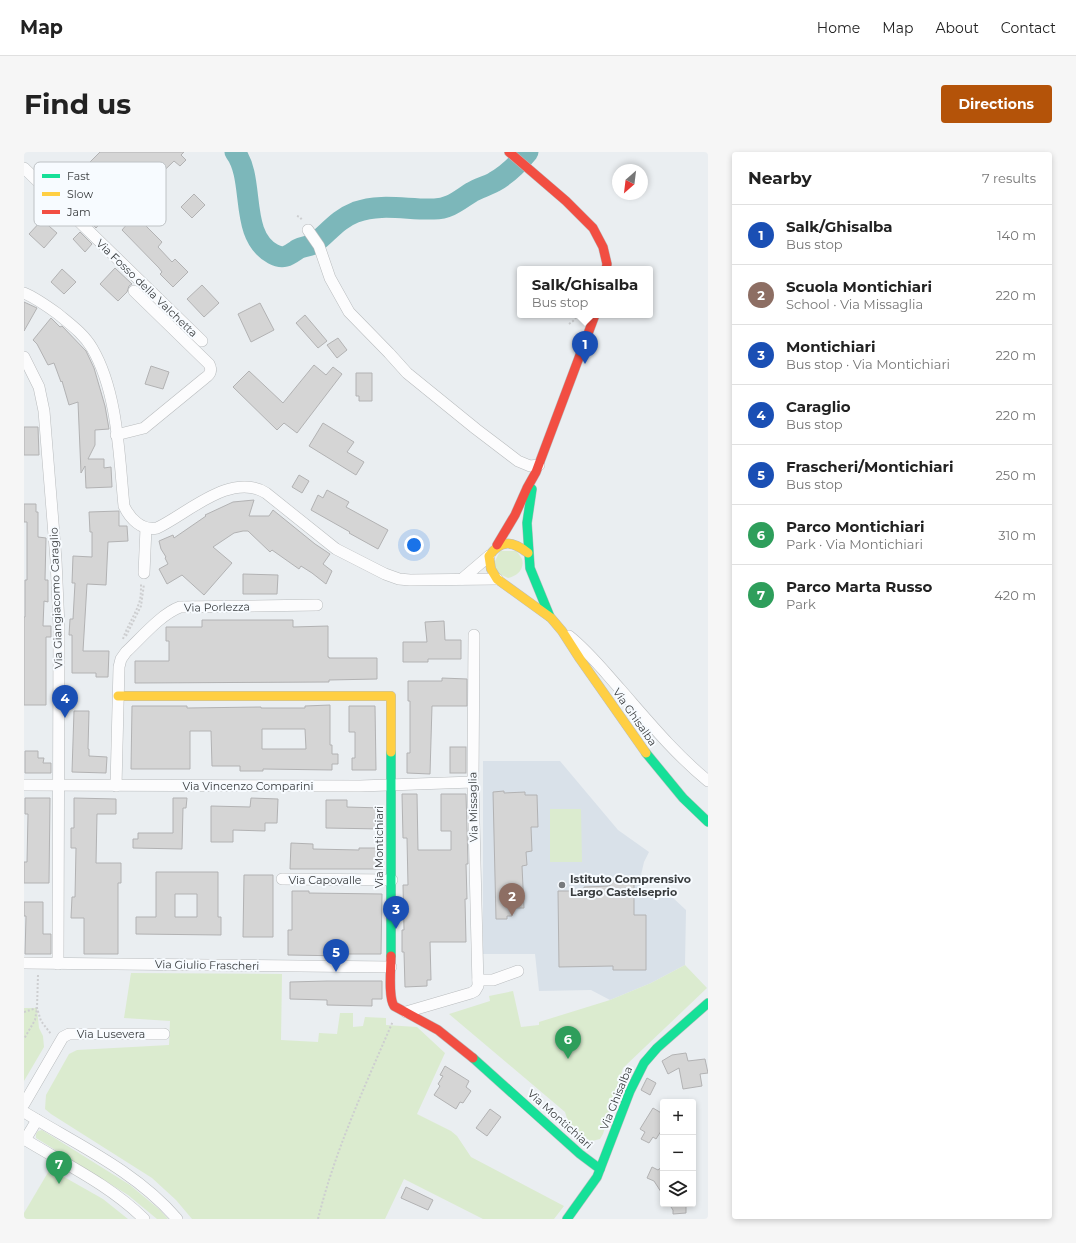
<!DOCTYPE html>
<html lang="en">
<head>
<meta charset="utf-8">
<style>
	body { margin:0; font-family:Montserrat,sans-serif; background:#f6f6f6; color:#222 }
	.controls { position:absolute; right:12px; bottom:12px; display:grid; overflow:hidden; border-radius:4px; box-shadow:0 2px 6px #0003 }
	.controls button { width:36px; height:36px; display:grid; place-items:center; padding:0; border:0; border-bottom:1px solid #e0e0e0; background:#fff; color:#222; font:20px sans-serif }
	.compass { position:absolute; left:588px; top:12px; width:36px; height:36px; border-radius:50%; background:#fff; box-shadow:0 2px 6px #0003; rotate:208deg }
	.you { position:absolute; left:390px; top:393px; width:14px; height:14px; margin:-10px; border:3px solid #fff; border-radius:50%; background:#1a73e8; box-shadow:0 0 0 6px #1a73e833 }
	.badge { display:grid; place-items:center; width:26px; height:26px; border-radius:50%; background:#b45309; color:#fff; font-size:13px; font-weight:700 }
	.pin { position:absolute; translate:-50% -33px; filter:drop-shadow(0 1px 2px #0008) }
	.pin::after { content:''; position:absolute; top:21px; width:14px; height:12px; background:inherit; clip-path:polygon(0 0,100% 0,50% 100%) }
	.popup { position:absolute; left:493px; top:114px; width:136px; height:52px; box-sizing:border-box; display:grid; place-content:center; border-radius:4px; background:#fff; filter:drop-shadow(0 1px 3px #0005); font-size:13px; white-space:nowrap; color:#767676 }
	.popup b { font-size:15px; color:#222 }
	.popup::after { content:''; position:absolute; left:50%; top:100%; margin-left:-8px; border:8px solid transparent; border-top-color:#fff }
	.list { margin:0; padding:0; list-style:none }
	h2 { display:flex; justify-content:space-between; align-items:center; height:52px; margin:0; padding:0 16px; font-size:17px }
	h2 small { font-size:13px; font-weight:400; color:#767676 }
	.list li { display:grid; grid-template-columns:26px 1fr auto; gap:12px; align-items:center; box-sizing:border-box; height:60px; padding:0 16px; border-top:1px solid #e0e0e0 }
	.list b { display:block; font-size:15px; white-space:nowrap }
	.list p { margin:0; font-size:13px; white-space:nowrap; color:#767676 }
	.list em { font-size:13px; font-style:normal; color:#767676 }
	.icon { flex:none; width:22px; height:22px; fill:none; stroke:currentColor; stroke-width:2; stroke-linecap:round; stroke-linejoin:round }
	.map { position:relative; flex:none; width:684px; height:1067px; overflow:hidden; border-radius:4px }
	header { display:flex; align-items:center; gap:24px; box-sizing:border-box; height:56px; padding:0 20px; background:#fff; border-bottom:1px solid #e0e0e0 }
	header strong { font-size:19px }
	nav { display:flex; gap:22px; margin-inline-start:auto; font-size:14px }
	.intro { display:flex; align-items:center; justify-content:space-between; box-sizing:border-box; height:96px; padding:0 24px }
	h1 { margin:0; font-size:28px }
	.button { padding:10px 18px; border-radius:4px; background:#b45309; color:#fff; font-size:14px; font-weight:700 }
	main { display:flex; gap:24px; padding:0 24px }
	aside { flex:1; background:#fff; border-radius:4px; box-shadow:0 2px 6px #0003 }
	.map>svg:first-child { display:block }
	.built { fill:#d9e1e9 }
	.green { fill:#dbebcf }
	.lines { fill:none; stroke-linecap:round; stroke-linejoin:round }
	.river { stroke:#7cb7ba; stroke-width:21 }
	.building { fill:#d5d5d5; stroke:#b2b2b3; fill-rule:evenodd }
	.street-casing { stroke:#b9bcbe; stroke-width:12 }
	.fast-casing { stroke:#b9bcbe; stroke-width:10 }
	.slow-casing { stroke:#b9bcbe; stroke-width:10 }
	.jam-casing { stroke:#b9bcbe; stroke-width:10 }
	.path { stroke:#cdced0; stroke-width:2; stroke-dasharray:2 2; stroke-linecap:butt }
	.street { stroke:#fcfcfd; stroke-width:11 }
	.fast { stroke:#16e098; stroke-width:9 }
	.slow { stroke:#ffcf43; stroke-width:9 }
	.jam { stroke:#f24e42; stroke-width:9 }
	.poi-dot { fill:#777a7d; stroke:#f7fbff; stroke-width:1.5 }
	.labels { text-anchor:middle; stroke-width:4; stroke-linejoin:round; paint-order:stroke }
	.street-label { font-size:11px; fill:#393c3e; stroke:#f7fbff }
	.poi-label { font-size:11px; font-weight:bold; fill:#393c3e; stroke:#f7fbff; text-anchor:start }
	.key { fill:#f7fbff; stroke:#bec2c5; stroke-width:1 }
	.key-label { font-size:11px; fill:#393c3e }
</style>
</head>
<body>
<header>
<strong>Map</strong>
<nav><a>Home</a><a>Map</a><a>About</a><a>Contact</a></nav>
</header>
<div class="intro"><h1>Find us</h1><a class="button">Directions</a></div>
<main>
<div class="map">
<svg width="684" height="1067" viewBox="0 0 684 1067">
	<rect width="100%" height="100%" fill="#eaeef1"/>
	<!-- built -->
	<path class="built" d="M 459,609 L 536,609 L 594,678 L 625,700 L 620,710 L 617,723 L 617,745 L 647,744 L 662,758 L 661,813 L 627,831 L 586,848 L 567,838 L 515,839 L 511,802 L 459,802 Z"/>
	<!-- green -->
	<g class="green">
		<path d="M 476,399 L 492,399 C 494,401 497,405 498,407 C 501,417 493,424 484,426 L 473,421 L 469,413 Z"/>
		<path d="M 526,657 L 557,657 L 558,710 L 526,710 Z"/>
		<path d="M 661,813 L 683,836 L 599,916 L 579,982 L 576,987 L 568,989 L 559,987 L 546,976 L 541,960 L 425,862 L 466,849 L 465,844 L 489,839 L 497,875 L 515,873 L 515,870 L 586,848 L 627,831 Z"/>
		<path d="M 107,821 L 258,822 L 257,888 L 294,890 L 295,881 L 313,882 L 316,861 L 329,861 L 329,875 L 339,874 L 341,865 L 362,866 L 362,873 L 393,875 L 421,901 L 393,962 L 427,979 L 433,984 L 447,1005 L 540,1054 L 530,1067 L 459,1067 L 380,1027 L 361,1067 L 168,1067 L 152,1048 L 128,1026 L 27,962 L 21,957 L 22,943 L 45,902 L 53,898 L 145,893 L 146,869 L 100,866 Z"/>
		<path d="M 0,856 L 13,856 L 15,876 L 19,884 L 20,895 L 0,929 Z"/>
		<path d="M 18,978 L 106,1033 L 136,1058 L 144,1067 L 133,1067 L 104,1043 L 12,986 L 12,982 L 14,979 Z"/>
		<path d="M 26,1017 L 79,1047 L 104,1067 L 0,1067 L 0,1061 Z"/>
	</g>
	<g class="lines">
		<!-- river -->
		<path class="river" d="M 211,0 C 232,28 214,83 249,102 C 260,108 265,103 274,97 C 279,94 286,95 291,91 C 305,80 314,67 332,60 C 357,51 384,58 410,57 C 426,57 435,48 448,40 C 455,36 463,34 470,30 C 483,23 494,12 504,0"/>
	</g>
	<!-- building -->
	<g class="building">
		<path d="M 76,0 L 160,0 L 157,3 L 162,8 L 156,14 L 150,9 L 120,38 L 126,43 L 120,49 L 122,51 L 110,62 L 138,90 L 134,95 L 148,110 L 151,107 L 164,120 L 149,135 L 136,122 L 138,120 L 135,116 L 98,78 L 105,70 L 92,56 L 72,76 L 66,70 L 68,68 L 61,62 L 69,54 L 46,30 Z"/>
		<path d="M 170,42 L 181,53 L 168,66 L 157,55 Z"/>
		<path d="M 18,68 L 33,81 L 20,96 L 5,82 Z"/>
		<path d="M 56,80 L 68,92 L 61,100 L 49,87 Z"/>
		<path d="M 91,116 L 108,132 L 105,134 L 103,140 L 94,149 L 76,132 Z"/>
		<path d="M 38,117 L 52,130 L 40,142 L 27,130 Z"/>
		<path d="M 178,133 L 195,151 L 180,165 L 163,147 Z"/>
		<path d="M 0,150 L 13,156 L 0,179 Z"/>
		<path d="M 236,151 L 250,178 L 227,190 L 214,162 Z"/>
		<path d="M 281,163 L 303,189 L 294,196 L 272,171 Z"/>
		<path d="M 27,166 L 36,175 L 38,174 L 62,199 L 70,216 L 81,254 L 85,277 L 71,278 L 71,293 L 64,307 L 80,307 L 80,316 L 87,315 L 88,335 L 62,336 L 61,314 L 57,321 L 54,250 L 45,253 L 38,229 L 37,230 L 30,211 L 24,213 L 13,192 L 9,188 Z"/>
		<path d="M 314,186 L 323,198 L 313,206 L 303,193 Z"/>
		<path d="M 290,213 L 302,223 L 309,215 L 318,222 L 273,281 L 260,271 L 253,278 L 209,235 L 225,219 L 259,251 Z"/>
		<path d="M 127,214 L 145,220 L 139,237 L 121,232 Z"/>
		<path d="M 332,221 L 348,221 L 348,249 L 335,249 L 335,244 L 332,244 Z"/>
		<path d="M 299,271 L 330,290 L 323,300 L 340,310 L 332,323 L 285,294 Z"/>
		<path d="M 0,275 L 14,275 L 15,303 L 0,303 Z"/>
		<path d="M 275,323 L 285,329 L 278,341 L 268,335 Z"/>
		<path d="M 303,338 L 325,350 L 322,355 L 364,378 L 354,397 L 325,381 L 326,380 L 287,358 L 294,343 L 299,346 Z"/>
		<path d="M 230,348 L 225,364 L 245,364 L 249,358 L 291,392 L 306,402 L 299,412 L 308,419 L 302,432 L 288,421 L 277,414 L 275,417 L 248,398 L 246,400 L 224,379 L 219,379 L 210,381 L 189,395 L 208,411 L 180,443 L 158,423 L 143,432 L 135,417 L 144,412 L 141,406 L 142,405 L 137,397 L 135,389 L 149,383 L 150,386 L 182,364 L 181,363 L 209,350 Z"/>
		<path d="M 0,352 L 12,352 L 12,360 L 14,360 L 14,385 L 22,386 L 21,428 L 24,428 L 24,450 L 20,449 L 19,474 L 27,474 L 27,485 L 22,485 L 22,553 L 0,553 L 0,465 L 1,465 L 1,428 L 3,428 L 3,370 L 0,370 Z"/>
		<path d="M 95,359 L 95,374 L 103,374 L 104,389 L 84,390 L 82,433 L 63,432 L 59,499 L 85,499 L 84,525 L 72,525 L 72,521 L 48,521 L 48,483 L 45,483 L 46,467 L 49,467 L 51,431 L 48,431 L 49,404 L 68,405 L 68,380 L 66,380 L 65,360 Z"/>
		<path d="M 219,422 L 254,423 L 253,442 L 219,442 Z"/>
		<path d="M 178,468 L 269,468 L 269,475 L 304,474 L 304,505 L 305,505 L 305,506 L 353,506 L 353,527 L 305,528 L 305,530 L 111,531 L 111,509 L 145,509 L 145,489 L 142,489 L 142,475 L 178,475 Z"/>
		<path d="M 420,469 L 421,488 L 437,488 L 437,507 L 404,507 L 404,510 L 379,510 L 379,490 L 403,490 L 401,470 Z"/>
		<path d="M 418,526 L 443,527 L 443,554 L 408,554 L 406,622 L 383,621 L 383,601 L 386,601 L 386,549 L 384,549 L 384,529 L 418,529 Z"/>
		<path d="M 306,553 L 306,593 L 308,593 L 308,602 L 314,602 L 314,612 L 308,612 L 308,618 L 239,617 L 239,619 L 216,619 L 216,614 L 188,614 L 187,579 L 166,579 L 166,617 L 107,617 L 108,554 L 163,554 L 163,556 L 237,555 L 237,556 L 281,556 L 281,554 ZM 238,577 L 281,577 L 282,597 L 238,597 Z"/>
		<path d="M 325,554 L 351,554 L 352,618 L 328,618 L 328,606 L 331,606 L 331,580 L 325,580 Z"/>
		<path d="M 50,559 L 65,559 L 64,597 L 65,597 L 65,604 L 83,605 L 82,621 L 48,620 Z"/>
		<rect x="426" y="595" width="16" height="26"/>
		<path d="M 1,599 L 14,599 L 14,606 L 20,606 L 19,611 L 27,611 L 27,621 L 1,621 Z"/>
		<path d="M 480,639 L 480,641 L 501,640 L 501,643 L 513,643 L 514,675 L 507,675 L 508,699 L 502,700 L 503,713 L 498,714 L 500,756 L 488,756 L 488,764 L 483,764 L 483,767 L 472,767 L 469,640 Z"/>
		<path d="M 378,642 L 393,642 L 394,698 L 427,698 L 427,679 L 417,679 L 417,642 L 442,642 L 444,712 L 442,712 L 443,747 L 441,747 L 442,790 L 406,790 L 407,828 L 403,828 L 403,834 L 381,835 L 380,800 L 378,800 L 378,778 L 380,778 L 379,733 L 384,733 L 383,686 L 379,686 Z"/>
		<path d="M 1,646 L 26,646 L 25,731 L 0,731 L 0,710 L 3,710 L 4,662 L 1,662 Z"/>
		<path d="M 50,646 L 92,647 L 92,662 L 73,662 L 72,711 L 97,711 L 97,731 L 94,731 L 94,802 L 60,802 L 60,766 L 47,766 L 48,745 L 51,745 L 52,696 L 47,696 L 47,676 L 50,676 Z"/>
		<path d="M 149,646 L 163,646 L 162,656 L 159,656 L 158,697 L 109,696 L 109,687 L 114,687 L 114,681 L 149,681 Z"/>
		<path d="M 227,646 L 254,647 L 253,671 L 241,671 L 241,679 L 209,678 L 209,690 L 187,690 L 187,654 L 226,655 Z"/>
		<path d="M 302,648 L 323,648 L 323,655 L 358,656 L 358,677 L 302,676 Z"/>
		<path d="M 267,691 L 289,692 L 289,697 L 335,698 L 335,696 L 358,696 L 358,717 L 266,717 Z"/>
		<path d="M 132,720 L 194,720 L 194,765 L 197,765 L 197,783 L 112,782 L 112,765 L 132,765 ZM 151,742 L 173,742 L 173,765 L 151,765 Z"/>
		<path d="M 220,723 L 249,723 L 249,785 L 219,785 Z"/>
		<path d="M 610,728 L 610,763 L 622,763 L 622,818 L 589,818 L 589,814 L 535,815 L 534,739 L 560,739 L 560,735 L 586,734 L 585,729 Z"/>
		<path d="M 268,739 L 285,739 L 285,741 L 358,742 L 357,802 L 323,802 L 323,804 L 264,803 L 264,778 L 268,778 Z"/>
		<path d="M 0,750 L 19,750 L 19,782 L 27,782 L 27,802 L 1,802 L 2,764 L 0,764 Z"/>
		<path d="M 303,829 L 358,829 L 358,847 L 348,847 L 348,854 L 303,853 L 303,848 L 266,847 L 266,830 Z"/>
		<path d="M 662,901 L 664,909 L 681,907 L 684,921 L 676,922 L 678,934 L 659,937 L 655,916 L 644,922 L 638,909 L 648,903 Z"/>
		<path d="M 421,914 L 445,929 L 442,935 L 447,939 L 439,951 L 436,950 L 432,957 L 410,943 L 416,934 L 414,932 L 419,924 L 416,923 Z"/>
		<path d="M 623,926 L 632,931 L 626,943 L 617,938 Z"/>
		<path d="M 629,956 L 639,962 L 639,976 L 632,987 L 629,985 L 625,991 L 617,987 L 621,980 L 616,977 Z"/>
		<path d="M 466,957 L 477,965 L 463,984 L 452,976 Z"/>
		<path d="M 639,1014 L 639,1043 L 630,1029 L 623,1026 L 628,1015 L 634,1018 Z"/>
		<path d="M 382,1035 L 409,1048 L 404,1058 L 377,1046 Z"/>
		<path d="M 645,1052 L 662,1052 L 662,1061 L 649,1062 L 649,1058 Z"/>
	</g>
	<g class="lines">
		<defs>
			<g id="street">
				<path d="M 0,16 L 178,189"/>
				<path d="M 284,78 L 295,94 L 306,126 L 325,160 L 365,201 L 383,221 L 452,277 L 494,309 L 506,314 L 515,313"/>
				<path d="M 0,141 C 12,146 23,154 34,162 C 46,172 60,182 68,196 C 94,240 95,304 100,354 C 106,367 118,379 133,376 C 163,362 207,319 242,341 L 312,397 L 361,422 L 375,427 L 386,428 L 473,427"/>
				<path d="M 0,205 L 15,235 L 20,259 L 32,408 L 35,475 L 34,812"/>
				<path d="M 92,283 L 120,276 L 181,226 C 187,222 188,218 185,212 L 110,139"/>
				<path d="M 120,421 L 122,376"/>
				<path d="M 438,427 L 465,404"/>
				<path d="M 545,484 C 564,499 579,518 596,537 C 624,569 651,602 684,629"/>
				<path d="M 0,633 L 336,634 L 449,630"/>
				<path d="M 92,634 L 95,515 L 97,507 L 102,500 C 117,486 137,462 156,455 L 293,453"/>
				<path d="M 258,727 L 368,728"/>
				<path d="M 0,811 L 367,815"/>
				<path d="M 454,828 L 469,828 L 494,819"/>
				<path d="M 382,860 L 447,841 L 451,839 L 454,834 L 449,630 L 450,483"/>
				<path d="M 0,952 L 39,885 L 45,882 L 140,882"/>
				<path d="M 0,960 C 52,992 112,1019 153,1067"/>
				<path d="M 0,987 C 41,1012 86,1033 120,1067"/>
				<path d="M 1,988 L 13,968"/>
			</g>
			<g id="fast">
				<path d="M 508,337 L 503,371 L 506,416 L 526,465"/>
				<path d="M 367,600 L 367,804"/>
				<path d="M 622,601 L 659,646 L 684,670"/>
				<path d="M 449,906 L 556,1002 L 576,1017"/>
				<path d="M 543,1067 L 573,1025 L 606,939 L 620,911 L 633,896 L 684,851"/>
			</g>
			<g id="slow">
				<path d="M 504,401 C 489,389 477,387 465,404 L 467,417 L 473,427 L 527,466 L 538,479 L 556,507 L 622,601"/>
				<path d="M 94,544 L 367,544 L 367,600"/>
			</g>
			<g id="jam">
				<path d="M 485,0 L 542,49 L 569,76 L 579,95 L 583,112 L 582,117"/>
				<path d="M 473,393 L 491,363 L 503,336 L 512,320 L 571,163"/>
				<path d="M 367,804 C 367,816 364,845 370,854 L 414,878 L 449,906"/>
			</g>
		</defs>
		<!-- street casing -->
		<use href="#street" class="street-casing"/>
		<!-- fast casing -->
		<use href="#fast" class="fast-casing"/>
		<!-- slow casing -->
		<use href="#slow" class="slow-casing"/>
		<!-- jam casing -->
		<use href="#jam" class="jam-casing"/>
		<!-- path -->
		<g class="path">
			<path d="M 273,64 L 276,65 L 278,68"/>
			<path d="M 545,172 L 549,169 L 554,163"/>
			<path d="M 102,484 L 117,454 L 120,432"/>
			<path d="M 99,487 C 103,474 112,462 116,448 C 117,443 117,437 117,432"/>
			<path d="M 14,823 L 13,856 L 17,869 L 27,882"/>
			<path d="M 0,860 L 13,856 L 11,868 L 0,887"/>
			<path d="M 294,1067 C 311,998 341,934 369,869"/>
		</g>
		<!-- street -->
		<use href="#street" class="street"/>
		<!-- fast -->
		<use href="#fast" class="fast"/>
		<!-- slow -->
		<use href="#slow" class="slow"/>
		<!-- jam -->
		<use href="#jam" class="jam"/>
	</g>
	<!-- markers -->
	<circle class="poi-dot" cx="538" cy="733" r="4"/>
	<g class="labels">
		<!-- street labels -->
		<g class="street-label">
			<text transform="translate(123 136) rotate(44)" y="4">Via Fosso della Valchetta</text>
			<text transform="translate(32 446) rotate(-92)" y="4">Via Giangiacomo Caraglio</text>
			<text transform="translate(193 455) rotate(-1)" y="4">Via Porlezza</text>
			<text transform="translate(611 565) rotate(55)" y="4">Via Ghisalba</text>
			<text x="224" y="638">Via Vincenzo Comparini</text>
			<text transform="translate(449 655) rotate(-91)" y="4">Via Missaglia</text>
			<text transform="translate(355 695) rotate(-90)" y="4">Via Montichiari</text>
			<text x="301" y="732">Via Capovalle</text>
			<text transform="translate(183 813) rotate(1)" y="4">Via Giulio Frascheri</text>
			<text x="87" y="886">Via Lusevera</text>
			<text transform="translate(592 946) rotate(-68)" y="4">Via Ghisalba</text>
			<text transform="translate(536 967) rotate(42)" y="4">Via Montichiari</text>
		</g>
		<!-- poi labels -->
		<g class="poi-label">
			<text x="546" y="731">Istituto Comprensivo<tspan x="546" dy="13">Largo Castelseprio</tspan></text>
		</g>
	</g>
	<!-- legend -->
	<rect x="10" y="10" width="132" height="64" rx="6" class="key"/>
	<rect x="18" y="22" width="18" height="4" fill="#16e098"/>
	<rect x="18" y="40" width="18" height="4" fill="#ffcf43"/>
	<rect x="18" y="58" width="18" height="4" fill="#f24e42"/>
	<g class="key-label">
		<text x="43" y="28">Fast</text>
		<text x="43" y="46">Slow</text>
		<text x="43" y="64">Jam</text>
	</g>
</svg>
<div class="controls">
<button>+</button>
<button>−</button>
<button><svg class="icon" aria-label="layers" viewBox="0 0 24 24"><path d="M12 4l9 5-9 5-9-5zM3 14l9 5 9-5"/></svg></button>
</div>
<svg class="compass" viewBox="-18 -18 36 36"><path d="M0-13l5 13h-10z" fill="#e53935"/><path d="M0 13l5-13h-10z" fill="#767676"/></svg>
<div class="you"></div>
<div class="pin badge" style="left:561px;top:212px;background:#1a4fb4">1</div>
<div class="popup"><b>Salk/Ghisalba</b>Bus stop</div>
<div class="pin badge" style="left:488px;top:764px;background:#8d6e63">2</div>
<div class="pin badge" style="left:372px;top:777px;background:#1a4fb4">3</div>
<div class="pin badge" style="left:41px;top:566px;background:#1a4fb4">4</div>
<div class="pin badge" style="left:312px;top:820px;background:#1a4fb4">5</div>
<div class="pin badge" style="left:544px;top:907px;background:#2e9e5b">6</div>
<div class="pin badge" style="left:35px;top:1032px;background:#2e9e5b">7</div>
</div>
<aside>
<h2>Nearby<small>7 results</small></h2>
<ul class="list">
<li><span class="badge" style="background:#1a4fb4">1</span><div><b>Salk/Ghisalba</b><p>Bus stop</p></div><em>140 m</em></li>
<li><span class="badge" style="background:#8d6e63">2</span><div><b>Scuola Montichiari</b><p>School · Via Missaglia</p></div><em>220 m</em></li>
<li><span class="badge" style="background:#1a4fb4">3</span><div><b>Montichiari</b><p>Bus stop · Via Montichiari</p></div><em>220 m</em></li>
<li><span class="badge" style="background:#1a4fb4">4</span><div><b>Caraglio</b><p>Bus stop</p></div><em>220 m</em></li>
<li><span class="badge" style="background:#1a4fb4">5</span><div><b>Frascheri/Montichiari</b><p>Bus stop</p></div><em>250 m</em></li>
<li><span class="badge" style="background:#2e9e5b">6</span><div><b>Parco Montichiari</b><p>Park · Via Montichiari</p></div><em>310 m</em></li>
<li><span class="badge" style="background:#2e9e5b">7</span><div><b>Parco Marta Russo</b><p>Park</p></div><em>420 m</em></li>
</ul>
</aside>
</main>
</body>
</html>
